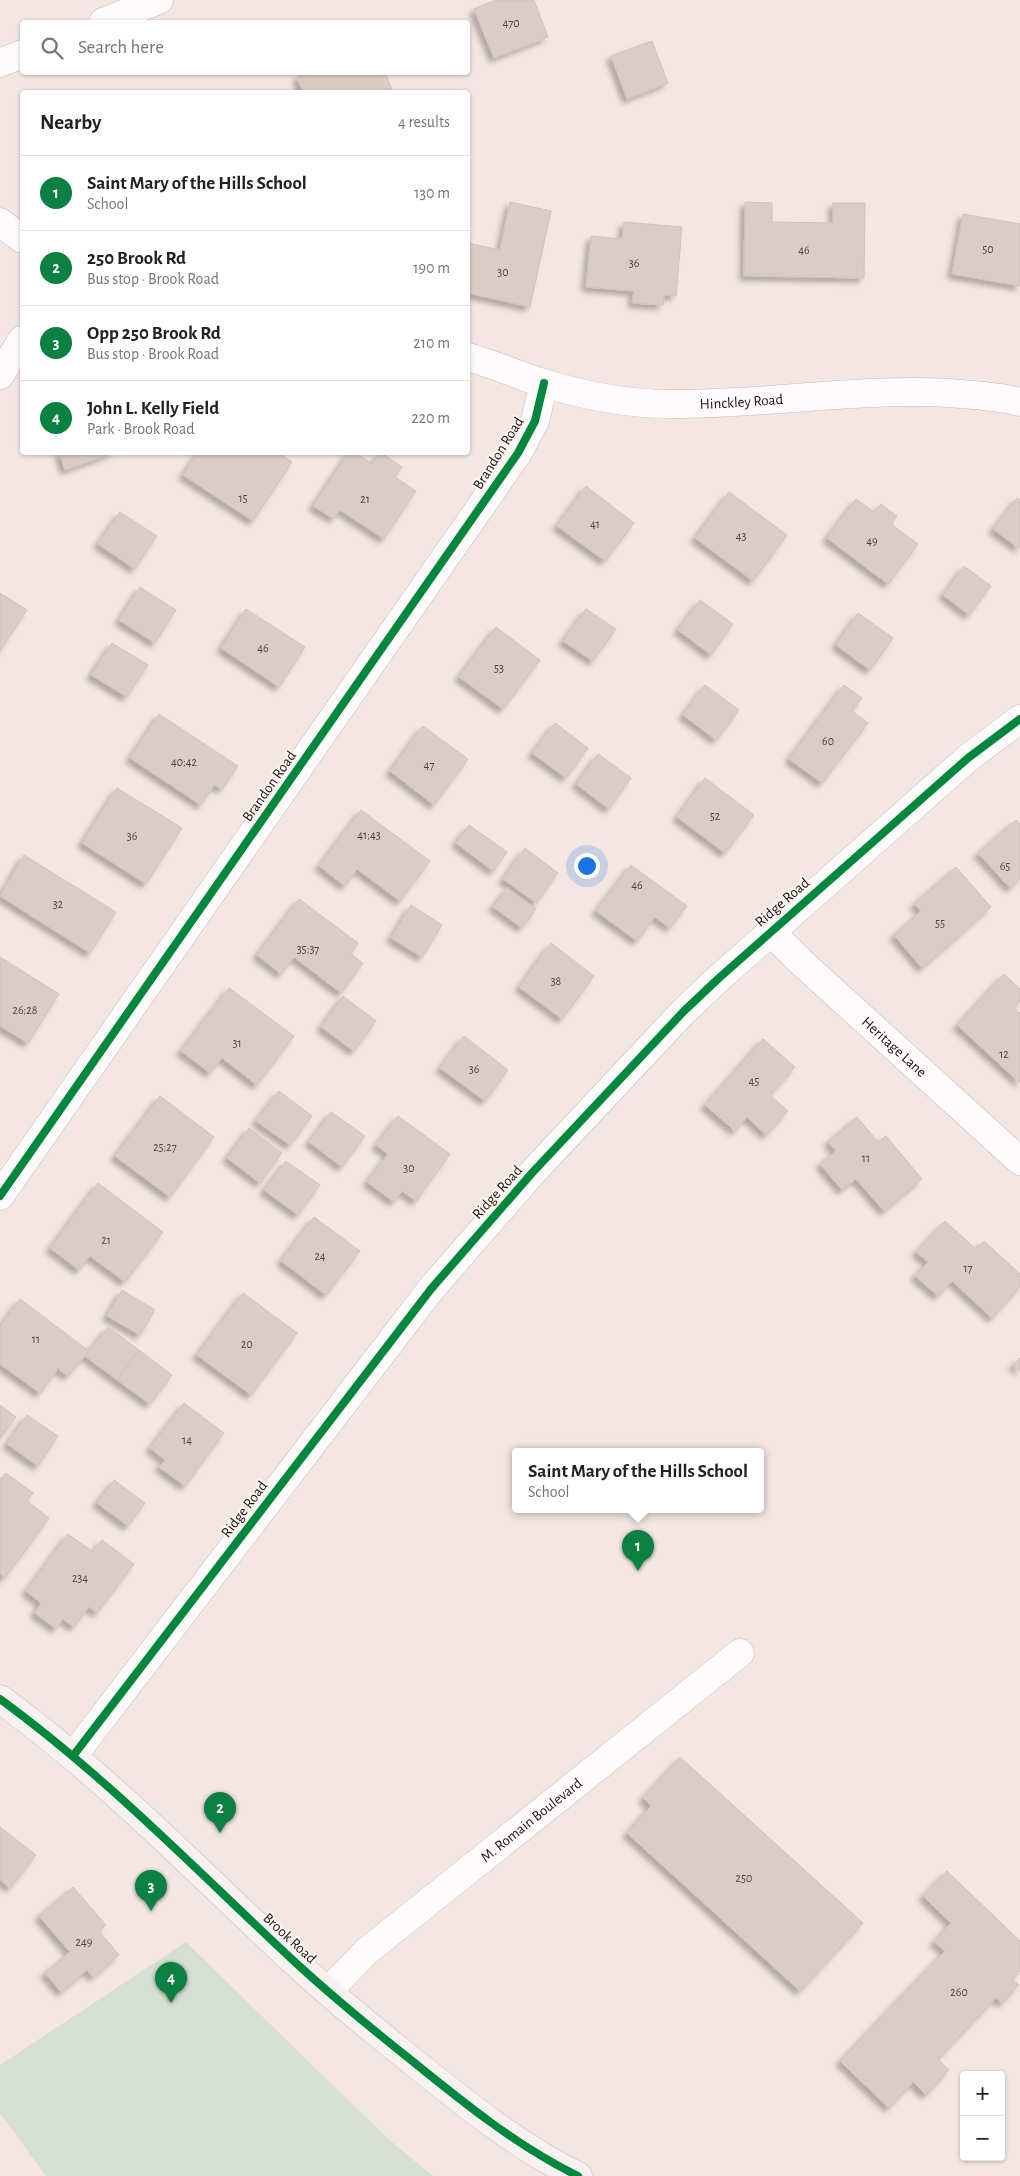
<!DOCTYPE html>
<html lang="en">
<head>
<meta charset="utf-8">
<style>
	body { margin:0; font-family:"Alegreya Sans",sans-serif; background:#f2f2f2; color:#222 }
	.controls { position:absolute; right:15px; bottom:15px; display:grid; overflow:hidden; border-radius:5px; box-shadow:0 1px 4px #0004 }
	.controls button { width:45px; height:45px; display:grid; place-items:center; padding:0; border:0; border-bottom:1px solid #e0e0e0; background:#fff; color:#222; font:25px sans-serif }
	.you { position:absolute; left:586px; top:865px; width:18px; height:18px; margin:-12px; border:4px solid #fff; border-radius:50%; background:#1a73e8; box-shadow:0 0 0 8px #1a73e833 }
	.badge { display:grid; place-items:center; width:32px; height:32px; border-radius:50%; background:#0b8043; color:#fff; font-size:16px; font-weight:700 }
	.pin { position:absolute; translate:-50% -41px; filter:drop-shadow(0 1px 2px #0008) }
	.pin::after { content:''; position:absolute; top:26px; width:18px; height:15px; background:inherit; clip-path:polygon(0 0,100% 0,50% 100%) }
	.popup { position:absolute; left:512px; top:1448px; width:252px; height:65px; box-sizing:border-box; display:grid; place-content:center; border-radius:5px; background:#fff; filter:drop-shadow(0 1px 4px #0005); font-size:16px; white-space:nowrap; color:#767676 }
	.popup b { font-size:19px; color:#222 }
	.popup::after { content:''; position:absolute; left:50%; top:100%; margin-left:-10px; border:10px solid transparent; border-top-color:#fff }
	.list { margin:0; padding:0; list-style:none }
	h2 { display:flex; justify-content:space-between; align-items:center; height:65px; margin:0; padding:0 20px; font-size:21px }
	h2 small { font-size:16px; font-weight:400; color:#767676 }
	.list li { display:grid; grid-template-columns:32px 1fr auto; gap:15px; align-items:center; box-sizing:border-box; height:75px; padding:0 20px; border-top:1px solid #e0e0e0 }
	.list b { display:block; font-size:19px; white-space:nowrap }
	.list p { margin:0; font-size:16px; white-space:nowrap; color:#767676 }
	.list em { font-size:16px; font-style:normal; color:#767676 }
	.icon { flex:none; width:28px; height:28px; fill:none; stroke:currentColor; stroke-width:2; stroke-linecap:round; stroke-linejoin:round }
	.map { position:relative; flex:none; width:1020px; height:2176px; overflow:hidden }
	.search { position:absolute; background:#fff; box-shadow:0 1px 4px #0004; left:20px; top:20px; width:450px; height:55px; display:flex; align-items:center; gap:12px; box-sizing:border-box; padding:0 18px; border-radius:5px; color:#767676; font-size:19px }
	.panel { position:absolute; background:#fff; box-shadow:0 1px 4px #0004; left:20px; top:90px; width:450px; height:365px; border-radius:5px }
	.map>svg:first-child { display:block }
	.green { fill:#d6dfd3 }
	.building { fill:#dcccc7; stroke:#cec3bf; filter:url(#shadow) }
	.lines { fill:none; stroke-linecap:round; stroke-linejoin:round }
	.minor-casing { stroke:#c5b9b5; stroke-width:29 }
	.major-casing { stroke:#c9c2c0; stroke-width:29 }
	.minor { stroke:#fdfbfb; stroke-width:28 }
	.major { stroke:#f8f1f1; stroke-width:28 }
	.cycleway-casing { stroke:#fbf5f2; stroke-width:11 }
	.cycleway { stroke:#00873e; stroke-width:8 }
	.labels { text-anchor:middle; stroke-width:4; stroke-linejoin:round; paint-order:stroke }
	.number-label { font-size:12px; fill:#4f433f }
	.street-label { font-size:15px; fill:#1d130f; stroke:#fbf5f2 }
</style>
</head>
<body>
<div class="map">
<svg width="1020" height="2176" viewBox="0 0 1020 2176">
	<defs>
		<filter id="shadow"><feDropShadow dx="-4.5" dy="4.5" stdDeviation="2.5" flood-color="#0004"/></filter>
	</defs>
	<rect width="100%" height="100%" fill="#f4e6e2"/>
	<!-- green -->
	<path class="green" d="M 186,1942 L 387,2138 L 433,2176 L 46,2176 L 0,2113 L 0,2065 Z"/>
	<!-- building -->
	<g class="building">
		<path d="M 496,0 L 534,0 L 548,37 L 494,58 L 474,9 Z"/>
		<path d="M 652,41 L 668,83 L 627,99 L 611,56 Z"/>
		<path d="M 309,72 L 385,72 L 393,92 L 303,92 L 297,77 Z"/>
		<path d="M 510,202 L 551,211 L 530,307 L 468,293 L 468,243 L 500,250 Z"/>
		<path d="M 745,202 L 772,203 L 772,222 L 833,223 L 833,203 L 865,203 L 864,278 L 744,276 Z"/>
		<path d="M 963,214 L 1020,224 L 1020,286 L 952,274 Z"/>
		<path d="M 624,222 L 682,227 L 676,296 L 664,295 L 663,305 L 632,303 L 634,291 L 586,287 L 591,236 L 622,239 Z"/>
		<path d="M 59,452 L 116,452 L 65,470 Z"/>
		<path d="M 198,452 L 278,452 L 292,462 L 253,521 L 183,475 Z"/>
		<path d="M 349,452 L 355,452 L 372,464 L 380,452 L 402,467 L 395,477 L 416,491 L 384,539 L 340,510 L 334,519 L 313,506 Z"/>
		<path d="M 586,486 L 634,523 L 605,561 L 557,526 Z"/>
		<path d="M 729,492 L 787,535 L 753,581 L 695,538 Z"/>
		<path d="M 1017,498 L 1020,500 L 1020,549 L 993,529 Z"/>
		<path d="M 856,499 L 874,512 L 881,504 L 897,516 L 891,524 L 918,544 L 888,584 L 827,538 Z"/>
		<path d="M 120,512 L 157,536 L 135,569 L 98,544 Z"/>
		<path d="M 964,566 L 991,586 L 969,615 L 943,595 Z"/>
		<path d="M 140,587 L 176,610 L 155,643 L 119,620 Z"/>
		<path d="M 0,593 L 27,610 L 0,651 Z"/>
		<path d="M 700,600 L 733,624 L 711,655 L 678,630 Z"/>
		<path d="M 246,609 L 305,647 L 279,687 L 221,648 Z"/>
		<path d="M 586,609 L 616,629 L 593,661 L 563,641 Z"/>
		<path d="M 858,613 L 893,638 L 870,670 L 836,645 Z"/>
		<path d="M 496,627 L 540,660 L 503,709 L 459,677 Z"/>
		<path d="M 112,643 L 148,665 L 127,697 L 91,675 Z"/>
		<path d="M 705,685 L 739,710 L 716,740 L 683,715 Z"/>
		<path d="M 844,685 L 862,698 L 852,711 L 868,723 L 822,783 L 789,759 Z"/>
		<path d="M 159,714 L 238,766 L 222,789 L 214,785 L 201,805 L 130,758 Z"/>
		<path d="M 555,723 L 588,748 L 566,778 L 532,753 Z"/>
		<path d="M 423,726 L 468,759 L 434,805 L 390,771 Z"/>
		<path d="M 598,754 L 631,778 L 609,809 L 576,784 Z"/>
		<path d="M 705,778 L 754,815 L 725,853 L 677,817 Z"/>
		<path d="M 117,788 L 182,828 L 146,884 L 82,843 Z"/>
		<path d="M 361,810 L 430,861 L 400,901 L 357,869 L 345,886 L 319,866 Z"/>
		<path d="M 1016,820 L 1020,824 L 1020,879 L 1010,888 L 978,853 Z"/>
		<path d="M 469,825 L 507,852 L 493,871 L 456,843 Z"/>
		<path d="M 525,848 L 558,873 L 536,903 L 503,879 Z"/>
		<path d="M 24,855 L 116,912 L 90,953 L 0,896 Z"/>
		<path d="M 631,865 L 687,906 L 670,928 L 655,917 L 637,941 L 596,911 Z"/>
		<path d="M 956,867 L 991,907 L 922,968 L 894,935 L 921,911 L 914,904 Z"/>
		<path d="M 507,888 L 536,909 L 522,928 L 493,907 Z"/>
		<path d="M 299,899 L 358,943 L 351,954 L 363,963 L 341,993 L 294,957 L 281,974 L 257,955 Z"/>
		<path d="M 411,905 L 442,925 L 422,957 L 391,938 Z"/>
		<path d="M 551,943 L 594,976 L 562,1019 L 519,987 Z"/>
		<path d="M 0,957 L 59,994 L 28,1043 L 0,1026 Z"/>
		<path d="M 1004,974 L 1020,989 L 1020,1002 L 1014,1008 L 1020,1013 L 1020,1083 L 957,1025 Z"/>
		<path d="M 229,988 L 294,1036 L 257,1085 L 222,1058 L 210,1073 L 181,1051 Z"/>
		<path d="M 343,996 L 376,1021 L 354,1051 L 321,1027 Z"/>
		<path d="M 464,1036 L 508,1070 L 485,1101 L 440,1068 Z"/>
		<path d="M 763,1039 L 795,1067 L 770,1095 L 788,1111 L 766,1135 L 747,1117 L 735,1131 L 705,1105 Z"/>
		<path d="M 279,1091 L 312,1116 L 290,1145 L 256,1121 Z"/>
		<path d="M 160,1096 L 214,1137 L 170,1197 L 115,1156 Z"/>
		<path d="M 331,1112 L 365,1136 L 342,1167 L 309,1142 Z"/>
		<path d="M 398,1116 L 450,1154 L 416,1201 L 402,1191 L 394,1202 L 367,1182 L 388,1154 L 376,1145 Z"/>
		<path d="M 857,1117 L 878,1142 L 886,1136 L 922,1179 L 884,1211 L 856,1179 L 842,1190 L 820,1164 L 836,1151 L 828,1142 Z"/>
		<path d="M 249,1128 L 282,1153 L 260,1183 L 227,1158 Z"/>
		<path d="M 286,1161 L 320,1185 L 298,1215 L 264,1190 Z"/>
		<path d="M 98,1183 L 163,1232 L 125,1282 L 90,1256 L 79,1270 L 50,1248 Z"/>
		<path d="M 314,1217 L 360,1251 L 326,1295 L 281,1261 Z"/>
		<path d="M 945,1221 L 976,1249 L 984,1241 L 1020,1274 L 1020,1287 L 992,1318 L 952,1281 L 938,1296 L 915,1276 L 928,1262 L 916,1252 Z"/>
		<path d="M 122,1290 L 155,1310 L 140,1335 L 107,1316 Z"/>
		<path d="M 243,1293 L 297,1333 L 251,1395 L 197,1355 Z"/>
		<path d="M 20,1299 L 89,1351 L 68,1376 L 58,1369 L 40,1393 L 0,1364 L 0,1327 Z"/>
		<path d="M 108,1327 L 139,1350 L 117,1380 L 85,1356 Z"/>
		<path d="M 139,1350 L 172,1375 L 150,1404 L 117,1380 Z"/>
		<path d="M 1020,1358 L 1020,1371 L 1013,1365 Z"/>
		<path d="M 184,1403 L 224,1433 L 185,1486 L 159,1467 L 165,1460 L 150,1448 Z"/>
		<path d="M 0,1405 L 16,1417 L 0,1438 Z"/>
		<path d="M 27,1415 L 58,1436 L 38,1466 L 7,1444 Z"/>
		<path d="M 6,1473 L 33,1493 L 27,1501 L 49,1518 L 5,1578 L 0,1574 L 0,1481 Z"/>
		<path d="M 114,1480 L 145,1503 L 128,1526 L 97,1503 Z"/>
		<path d="M 68,1534 L 93,1552 L 102,1540 L 134,1564 L 97,1613 L 89,1607 L 74,1627 L 63,1619 L 56,1629 L 35,1613 L 41,1603 L 26,1591 Z"/>
		<path d="M 680,1757 L 863,1923 L 800,1991 L 627,1833 L 651,1806 L 643,1798 Z"/>
		<path d="M 0,1827 L 36,1855 L 10,1888 L 0,1880 Z"/>
		<path d="M 947,1871 L 1020,1941 L 1020,1971 L 1012,1979 L 1019,1985 L 1002,2003 L 996,1998 L 938,2059 L 949,2070 L 926,2095 L 913,2082 L 889,2108 L 840,2061 L 945,1951 L 934,1942 L 951,1923 L 923,1896 Z"/>
		<path d="M 73,1887 L 106,1925 L 99,1931 L 119,1955 L 93,1977 L 87,1970 L 61,1992 L 45,1973 L 70,1952 L 39,1916 Z"/>
	</g>
	<g class="lines">
		<defs>
			<g id="minor">
				<path d="M 103,22 L 159,0"/>
				<path d="M 0,63 L 22,54"/>
				<path d="M 0,222 L 22,239"/>
				<path id="s1" d="M 468,357 C 493,364 517,375 543,383 C 583,395 627,404 669,404 C 763,405 855,388 949,393 C 972,395 997,396 1020,402"/>
				<path d="M 0,375 L 22,340"/>
				<path id="s2" d="M 770,931 L 800,961 L 1020,1161"/>
				<path d="M 0,1196 L 518,453 L 535,421 L 544,383"/>
				<path d="M 73,1756 L 431,1289 L 532,1173 L 684,1011 L 719,978 L 968,758 L 1020,719"/>
				<path id="s3" d="M 328,1991 L 367,1951 L 740,1653"/>
			</g>
			<path id="major" d="M 0,1699 C 107,1777 199,1873 296,1963 C 333,1997 372,2029 411,2060 C 464,2103 517,2146 578,2176"/>
		</defs>
		<!-- minor casing -->
		<use href="#minor" class="minor-casing"/>
		<!-- major casing -->
		<use href="#major" class="major-casing"/>
		<!-- minor -->
		<use href="#minor" class="minor"/>
		<!-- major -->
		<use href="#major" class="major"/>
		<defs>
			<g id="cycleway">
				<path d="M 0,1196 L 518,453 L 535,421 L 544,383"/>
				<path d="M 0,1699 C 107,1777 199,1873 296,1963 C 333,1997 372,2029 411,2060 C 464,2103 517,2146 578,2176"/>
				<path d="M 73,1756 L 431,1289 L 532,1173 L 684,1011 L 719,978 L 968,758 L 1020,719"/>
			</g>
		</defs>
		<!-- cycleway casing -->
		<use href="#cycleway" class="cycleway-casing"/>
		<!-- cycleway -->
		<use href="#cycleway" class="cycleway"/>
	</g>
	<g class="labels">
		<!-- number labels -->
		<g class="number-label">
			<text x="511" y="27">470</text>
			<text x="988" y="253">50</text>
			<text x="804" y="254">46</text>
			<text x="634" y="267">36</text>
			<text x="503" y="276">30</text>
			<text x="243" y="502">15</text>
			<text x="365" y="503">21</text>
			<text x="595" y="528">41</text>
			<text x="741" y="540">43</text>
			<text x="872" y="545">49</text>
			<text x="263" y="652">46</text>
			<text x="499" y="672">53</text>
			<text x="828" y="745">60</text>
			<text x="184" y="766">40;42</text>
			<text x="429" y="769">47</text>
			<text x="715" y="820">52</text>
			<text x="369" y="839">41;43</text>
			<text x="132" y="840">36</text>
			<text x="1005" y="870">65</text>
			<text x="637" y="889">46</text>
			<text x="58" y="908">32</text>
			<text x="940" y="927">55</text>
			<text x="308" y="953">35;37</text>
			<text x="556" y="985">38</text>
			<text x="25" y="1014">26;28</text>
			<text x="237" y="1047">31</text>
			<text x="1004" y="1058">12</text>
			<text x="474" y="1073">36</text>
			<text x="754" y="1085">45</text>
			<text x="165" y="1151">25;27</text>
			<text x="866" y="1162">11</text>
			<text x="409" y="1172">30</text>
			<text x="106" y="1244">21</text>
			<text x="320" y="1260">24</text>
			<text x="968" y="1272">17</text>
			<text x="36" y="1343">11</text>
			<text x="247" y="1348">20</text>
			<text x="187" y="1444">14</text>
			<text x="80" y="1582">234</text>
			<text x="744" y="1882">250</text>
			<text x="84" y="1946">249</text>
			<text x="959" y="1996">260</text>
		</g>
		<!-- street labels -->
		<g class="street-label">
			<text dy="5" stroke="none"><textPath href="#s1" startOffset="280">Hinckley Road</textPath></text>
			<text transform="translate(498 453) rotate(-58)" y="5">Brandon Road</text>
			<text transform="translate(269 786) rotate(-55)" y="5">Brandon Road</text>
			<text transform="translate(782 902) rotate(-41)" y="5">Ridge Road</text>
			<text dy="5" stroke="none"><textPath href="#s2" startOffset="170">Heritage Lane</textPath></text>
			<text transform="translate(497 1192) rotate(-48)" y="5">Ridge Road</text>
			<text transform="translate(244 1509) rotate(-53)" y="5">Ridge Road</text>
			<text dy="5" stroke="none"><textPath href="#s3" startOffset="266">M. Romain Boulevard</textPath></text>
			<text transform="translate(290 1938) rotate(43)" y="5">Brook Road</text>
		</g>
	</g>
</svg>
<div class="controls">
<button>+</button>
<button>−</button>
</div>
<div class="you"></div>
<div class="pin badge" style="left:638px;top:1571px">1</div>
<div class="popup"><b>Saint Mary of the Hills School</b>School</div>
<div class="pin badge" style="left:220px;top:1833px">2</div>
<div class="pin badge" style="left:151px;top:1911px">3</div>
<div class="pin badge" style="left:171px;top:2003px">4</div>
<div class="search"><svg class="icon" aria-label="search" viewBox="0 0 24 24"><circle cx="10" cy="10" r="6"/><path d="M15 15l6 6"/></svg>Search here</div>
<section class="panel">
<h2>Nearby<small>4 results</small></h2>
<ul class="list">
<li><span class="badge">1</span><div><b>Saint Mary of the Hills School</b><p>School</p></div><em>130 m</em></li>
<li><span class="badge">2</span><div><b>250 Brook Rd</b><p>Bus stop · Brook Road</p></div><em>190 m</em></li>
<li><span class="badge">3</span><div><b>Opp 250 Brook Rd</b><p>Bus stop · Brook Road</p></div><em>210 m</em></li>
<li><span class="badge">4</span><div><b>John L. Kelly Field</b><p>Park · Brook Road</p></div><em>220 m</em></li>
</ul>
</section>
</div>
</body>
</html>
